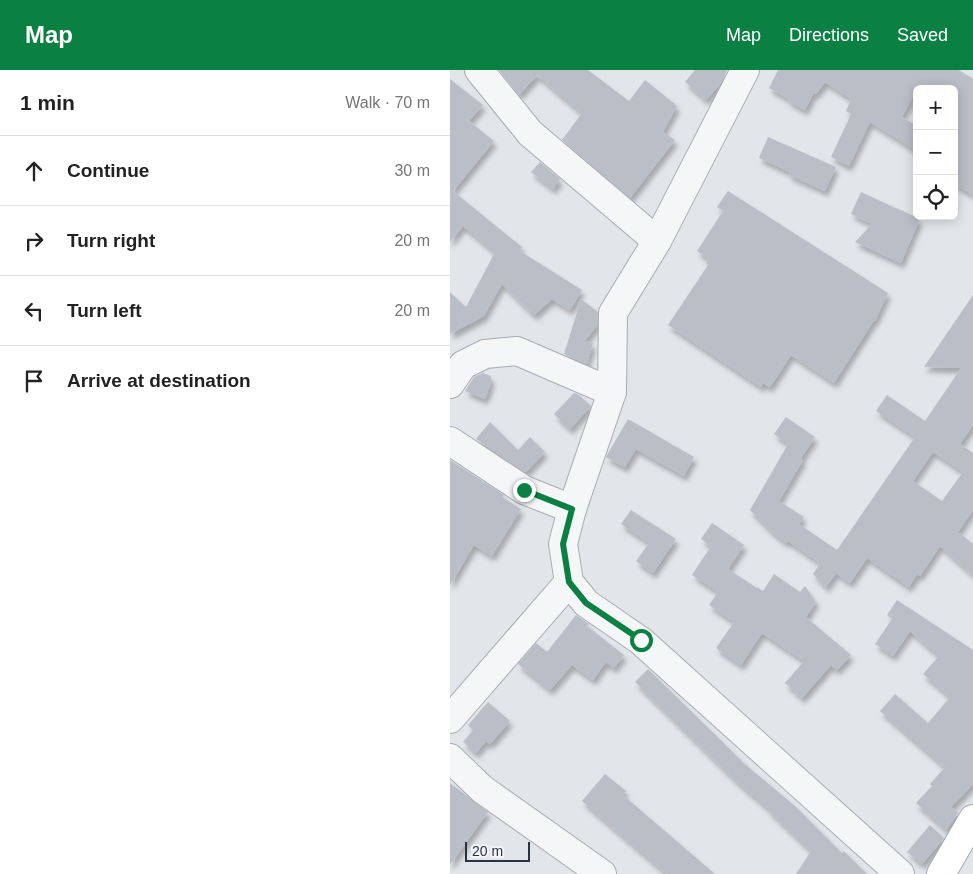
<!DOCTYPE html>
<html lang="en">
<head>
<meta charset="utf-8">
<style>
	body { margin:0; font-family:Helvetica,sans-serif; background:#f6f6f6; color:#222 }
	.controls { position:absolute; right:15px; top:15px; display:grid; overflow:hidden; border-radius:8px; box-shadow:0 2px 12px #0003 }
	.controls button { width:45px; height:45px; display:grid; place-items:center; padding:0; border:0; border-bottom:1px solid #e0e0e0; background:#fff; color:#222; font:25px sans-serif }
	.scale { position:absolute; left:15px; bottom:12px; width:65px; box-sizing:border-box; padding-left:5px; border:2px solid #2a3241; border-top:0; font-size:14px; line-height:18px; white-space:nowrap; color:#2a3241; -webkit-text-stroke:4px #f2f4f7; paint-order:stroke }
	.stop { position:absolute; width:15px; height:15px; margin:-11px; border:4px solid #0b8043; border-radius:50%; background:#fff }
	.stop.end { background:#0b8043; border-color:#fff; box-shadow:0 1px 5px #0008 }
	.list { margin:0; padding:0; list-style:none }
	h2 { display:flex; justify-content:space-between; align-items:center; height:65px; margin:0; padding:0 20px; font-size:21px }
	h2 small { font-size:16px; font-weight:400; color:#767676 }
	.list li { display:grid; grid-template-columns:32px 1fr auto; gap:15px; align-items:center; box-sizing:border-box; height:70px; padding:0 20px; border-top:1px solid #e0e0e0 }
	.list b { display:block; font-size:19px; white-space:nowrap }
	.list em { font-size:16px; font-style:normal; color:#767676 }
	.icon { flex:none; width:28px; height:28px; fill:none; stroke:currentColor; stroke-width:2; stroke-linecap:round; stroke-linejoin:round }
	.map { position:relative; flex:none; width:523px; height:804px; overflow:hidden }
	header { display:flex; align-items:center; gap:30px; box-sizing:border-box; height:70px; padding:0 25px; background:#0b8043; color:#fff }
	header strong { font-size:24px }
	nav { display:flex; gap:28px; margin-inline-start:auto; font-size:18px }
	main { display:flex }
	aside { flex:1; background:#fff }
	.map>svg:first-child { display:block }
	.building { fill:#b9bec7; fill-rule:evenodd; filter:url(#shadow) }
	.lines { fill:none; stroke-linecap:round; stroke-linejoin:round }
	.minor-casing { stroke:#a7acb4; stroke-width:30 }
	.major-casing { stroke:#a2a9b5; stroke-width:30 }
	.minor { stroke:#f5f6f8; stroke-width:28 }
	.major { stroke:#fff; stroke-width:28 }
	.route { stroke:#0b8043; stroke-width:6 }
</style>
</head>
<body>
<header>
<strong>Map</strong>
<nav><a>Map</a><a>Directions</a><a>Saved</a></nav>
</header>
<main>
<aside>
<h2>1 min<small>Walk · 70 m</small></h2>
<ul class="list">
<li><svg class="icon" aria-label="ahead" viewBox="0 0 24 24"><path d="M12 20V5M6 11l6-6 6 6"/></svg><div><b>Continue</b></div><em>30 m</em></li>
<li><svg class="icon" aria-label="right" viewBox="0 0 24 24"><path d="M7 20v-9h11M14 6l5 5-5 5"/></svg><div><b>Turn right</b></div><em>20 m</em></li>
<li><svg class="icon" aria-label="left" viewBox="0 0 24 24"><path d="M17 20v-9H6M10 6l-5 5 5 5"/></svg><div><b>Turn left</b></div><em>20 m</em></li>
<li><svg class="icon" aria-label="arrive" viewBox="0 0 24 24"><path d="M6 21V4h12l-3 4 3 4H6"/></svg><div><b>Arrive at destination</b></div></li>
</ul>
</aside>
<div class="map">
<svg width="523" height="804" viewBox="0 0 523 804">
	<defs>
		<filter id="shadow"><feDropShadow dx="3" dy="5.5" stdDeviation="2.5" flood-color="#0004"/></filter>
	</defs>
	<rect width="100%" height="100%" fill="#e2e5ea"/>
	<!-- building -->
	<g class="building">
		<path d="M 49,0 L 138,0 L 179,31 L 195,10 L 227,36 L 213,62 L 225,70 L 180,128 L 112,70 L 132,43 L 87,5 L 69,25 Z"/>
		<path d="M 245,0 L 277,0 L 271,13 L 256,30 L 235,12 Z"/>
		<path d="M 328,0 L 509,0 L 523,9 L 523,125 L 504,114 L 504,19 L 467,19 L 452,47 L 467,56 L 467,81 L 420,52 L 399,96 L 381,87 L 401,44 L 396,41 L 401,29 L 375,12 L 367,23 L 363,24 L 355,40 L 338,31 L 339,29 L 319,18 Z"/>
		<path d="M 0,9 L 33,35 L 19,51 L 44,71 L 3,121 L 72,177 L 70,181 L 132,220 L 120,240 L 102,229 L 84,245 L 52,214 L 34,246 L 0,264 L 0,222 L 16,237 L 45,182 L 13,156 L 0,172 Z"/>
		<path d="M 318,67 L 386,97 L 375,121 L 339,105 L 340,102 L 309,88 Z"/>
		<path d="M 90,92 L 110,109 L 103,119 L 81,102 Z"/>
		<path d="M 278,121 L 438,223 L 425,251 L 424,250 L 384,313 L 341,285 L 320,317 L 313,313 L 311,317 L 218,255 L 258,195 L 256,193 L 259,189 L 247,181 L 273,141 L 267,137 Z"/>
		<path d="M 411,122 L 470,149 L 451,193 L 405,172 L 422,154 L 401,144 Z"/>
		<path d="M 523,225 L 523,355 L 510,374 L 523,383 L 523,440 L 508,462 L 523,474 L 523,505 L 490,476 L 470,506 L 467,504 L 459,517 L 417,488 L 400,513 L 386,503 L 376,517 L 363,504 L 370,493 L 338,471 L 337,473 L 324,464 L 300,440 L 338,374 L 324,364 L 336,347 L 365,367 L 351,388 L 353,390 L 329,431 L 354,447 L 349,454 L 387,480 L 465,367 L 426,341 L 437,325 L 475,351 L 511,298 L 474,297 ZM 483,382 L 513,402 L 492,431 L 463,411 Z"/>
		<path d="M 131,229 L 148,242 L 147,255 L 135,271 L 143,273 L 137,294 L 114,284 Z"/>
		<path d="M 33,303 L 41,306 L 41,313 L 35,329 L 15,321 L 24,307 Z"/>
		<path d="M 124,323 L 129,325 L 141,336 L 120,359 L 104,344 Z"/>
		<path d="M 178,349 L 244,387 L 234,406 L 186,379 L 175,397 L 156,387 Z"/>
		<path d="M 40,352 L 68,380 L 80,367 L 95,382 L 76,402 L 26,369 Z"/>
		<path d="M 0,390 L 54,425 L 52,427 L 71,439 L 42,486 L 24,475 L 0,515 Z"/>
		<path d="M 181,440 L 226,469 L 203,503 L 186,491 L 199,473 L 171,454 Z"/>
		<path d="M 262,453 L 294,475 L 278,499 L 307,518 L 307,517 L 313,521 L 324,504 L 350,522 L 355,516 L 366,532 L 356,547 L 401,585 L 387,600 L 381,595 L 352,628 L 335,613 L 354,591 L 312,563 L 291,595 L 266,578 L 284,552 L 259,535 L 268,522 L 242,505 L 261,476 L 251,469 Z"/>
		<path d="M 447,530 L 523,580 L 523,714 L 501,737 L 508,743 L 496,760 L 466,733 L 482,716 L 480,714 L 495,697 L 430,641 L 445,624 L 478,653 L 500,627 L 473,604 L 489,586 L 460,561 L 443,586 L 425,574 L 442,549 L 437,545 Z"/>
		<path d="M 126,545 L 139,554 L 137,556 L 174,585 L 164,598 L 156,592 L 143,610 L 122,595 L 100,620 L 68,594 L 86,573 L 97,582 Z"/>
		<path d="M 198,599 L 296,695 L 345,736 L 392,783 L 394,781 L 417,804 L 346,804 L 361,781 L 319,741 L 320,740 L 286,711 L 185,612 Z"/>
		<path d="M 38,632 L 60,651 L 40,674 L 36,671 L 26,683 L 13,672 L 23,660 L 18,655 Z"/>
		<path d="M 155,704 L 176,721 L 173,725 L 265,804 L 217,804 L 132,731 Z"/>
		<path d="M 0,713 L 38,742 L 0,795 Z"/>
		<path d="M 480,755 L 494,768 L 472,794 L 457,782 Z"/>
	</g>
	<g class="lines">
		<defs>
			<g id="minor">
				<path d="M 29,0 L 80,63 L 207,171"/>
				<path d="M 295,0 L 207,171 L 163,243 L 162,322 L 122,439 L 113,474 L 119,512 L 136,533 L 191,571 L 450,804"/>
				<path d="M 0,314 L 13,295 L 35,284 L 67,281 L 162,322"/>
				<path d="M 0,371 L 74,420 L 122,439"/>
				<path d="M 0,649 L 119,512"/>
				<path d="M 0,688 L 32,719 L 152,804"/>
			</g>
			<path id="major" d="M 491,804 L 523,749"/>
		</defs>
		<!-- minor casing -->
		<use href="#minor" class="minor-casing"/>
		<!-- major casing -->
		<use href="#major" class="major-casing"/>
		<!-- minor -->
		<use href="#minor" class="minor"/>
		<!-- major -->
		<use href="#major" class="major"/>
	</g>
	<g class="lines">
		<!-- route -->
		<path class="route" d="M 74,420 L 122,439 L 113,474 L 119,512 L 136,533 L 191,570"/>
	</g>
</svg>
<div class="controls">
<button>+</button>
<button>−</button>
<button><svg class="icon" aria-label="locate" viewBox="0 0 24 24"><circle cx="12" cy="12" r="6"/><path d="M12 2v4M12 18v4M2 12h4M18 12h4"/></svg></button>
</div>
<div class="scale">20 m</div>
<div class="stop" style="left:191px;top:570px"></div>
<div class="stop end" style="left:74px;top:420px"></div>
</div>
</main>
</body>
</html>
